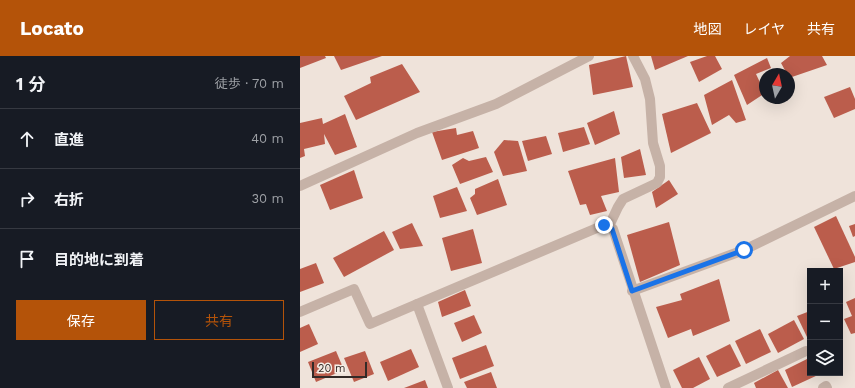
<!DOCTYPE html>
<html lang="ja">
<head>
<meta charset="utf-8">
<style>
	body { margin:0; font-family:"Work Sans","Noto Sans JP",sans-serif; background:#20242c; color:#f1f3f6 }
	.controls { position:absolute; right:12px; bottom:12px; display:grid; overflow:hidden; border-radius:0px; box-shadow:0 4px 16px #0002 }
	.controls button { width:36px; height:36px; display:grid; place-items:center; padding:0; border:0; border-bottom:1px solid #363941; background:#171b24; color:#f1f3f6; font:20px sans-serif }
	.compass { position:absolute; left:459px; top:12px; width:36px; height:36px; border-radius:50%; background:#171b24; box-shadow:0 4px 16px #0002; rotate:9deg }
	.scale { position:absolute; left:12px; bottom:10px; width:55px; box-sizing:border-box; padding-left:4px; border:2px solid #332a27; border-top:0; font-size:11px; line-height:14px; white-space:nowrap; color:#332a27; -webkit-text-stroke:3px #f7eee6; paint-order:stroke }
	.stop { position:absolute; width:12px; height:12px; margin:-9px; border:3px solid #1a73e8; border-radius:50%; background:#fff }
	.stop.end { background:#1a73e8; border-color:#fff; box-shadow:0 1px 4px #0008 }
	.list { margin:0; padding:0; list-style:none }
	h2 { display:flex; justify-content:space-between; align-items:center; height:52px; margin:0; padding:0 16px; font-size:17px }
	h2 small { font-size:13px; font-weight:400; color:#9ea1a6 }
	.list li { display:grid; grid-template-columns:26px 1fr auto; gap:12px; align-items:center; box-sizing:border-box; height:60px; padding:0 16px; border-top:1px solid #363941 }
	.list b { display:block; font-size:15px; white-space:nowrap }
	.list em { font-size:13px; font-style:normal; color:#9ea1a6 }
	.actions { display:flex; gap:8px; padding:12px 16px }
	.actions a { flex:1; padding:9px 0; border:1px solid #b45309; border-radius:0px; text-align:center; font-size:14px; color:#b45309 }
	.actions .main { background:#b45309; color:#fff }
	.icon { flex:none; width:22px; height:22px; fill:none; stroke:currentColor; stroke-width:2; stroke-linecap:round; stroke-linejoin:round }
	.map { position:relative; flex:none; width:555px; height:332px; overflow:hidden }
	header { display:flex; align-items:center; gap:24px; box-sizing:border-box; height:56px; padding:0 20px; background:#b45309; color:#fff }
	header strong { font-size:19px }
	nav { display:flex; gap:22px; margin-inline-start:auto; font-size:14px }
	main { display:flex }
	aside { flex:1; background:#171b24 }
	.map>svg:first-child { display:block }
	.building { fill:#bb5d4c }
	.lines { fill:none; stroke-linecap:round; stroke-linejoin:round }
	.minor { stroke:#c6b2a7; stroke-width:10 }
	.route { stroke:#1a73e8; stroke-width:5 }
</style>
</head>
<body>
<header>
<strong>Locato</strong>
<nav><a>地図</a><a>レイヤ</a><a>共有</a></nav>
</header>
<main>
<aside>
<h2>1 分<small>徒歩 · 70 m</small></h2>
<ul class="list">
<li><svg class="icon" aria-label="ahead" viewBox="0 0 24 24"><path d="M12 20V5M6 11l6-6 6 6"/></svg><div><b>直進</b></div><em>40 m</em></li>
<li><svg class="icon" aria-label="right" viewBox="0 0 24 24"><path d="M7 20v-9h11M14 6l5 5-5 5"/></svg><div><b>右折</b></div><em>30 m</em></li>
<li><svg class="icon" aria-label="arrive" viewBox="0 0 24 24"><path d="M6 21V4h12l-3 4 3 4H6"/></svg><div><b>目的地に到着</b></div></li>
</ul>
<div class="actions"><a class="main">保存</a><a>共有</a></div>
</aside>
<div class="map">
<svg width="555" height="332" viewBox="0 0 555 332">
	<rect width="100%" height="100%" fill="#efe3da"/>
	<!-- building -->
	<g class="building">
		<path d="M 0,0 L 25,0 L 26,2 L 0,12 Z"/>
		<path d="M 34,0 L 82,0 L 41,14 Z"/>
		<path d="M 326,0 L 333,31 L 293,39 L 289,9 Z"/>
		<path d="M 351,0 L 388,0 L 355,14 Z"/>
		<path d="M 407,0 L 415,0 L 422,13 L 399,26 L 390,6 Z"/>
		<path d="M 490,0 L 522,0 L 527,9 L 489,22 L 489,18 L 487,18 L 481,7 Z"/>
		<path d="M 467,2 L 471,12 L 456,18 L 465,37 L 447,49 L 434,19 Z"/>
		<path d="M 102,8 L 120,36 L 56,64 L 44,40 L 71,27 L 70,21 Z"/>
		<path d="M 432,24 L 446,64 L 436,67 L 429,59 L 412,69 L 404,39 Z"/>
		<path d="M 550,31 L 555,43 L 555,53 L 534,62 L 524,41 Z"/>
		<path d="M 397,47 L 411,77 L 371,97 L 362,58 Z"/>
		<path d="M 314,55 L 320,78 L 295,89 L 287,67 Z"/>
		<path d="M 45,58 L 57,91 L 35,99 L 24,78 L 25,88 L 4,93 L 5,100 L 0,102 L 0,67 L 22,62 L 23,68 Z"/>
		<path d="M 284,71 L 290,88 L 263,96 L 258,77 Z"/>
		<path d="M 156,72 L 157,79 L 173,75 L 179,92 L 142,104 L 132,76 Z"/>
		<path d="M 246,80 L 252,98 L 228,105 L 222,85 Z"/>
		<path d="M 204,84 L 218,85 L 227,115 L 203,120 L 194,96 Z"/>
		<path d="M 340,93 L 346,119 L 324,122 L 321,101 Z"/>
		<path d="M 186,101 L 193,116 L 160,128 L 152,109 L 163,102 L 169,105 Z"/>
		<path d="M 315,102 L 319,136 L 301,140 L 307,155 L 290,159 L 286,148 L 280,149 L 268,115 Z"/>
		<path d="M 54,114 L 63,142 L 30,154 L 20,129 Z"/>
		<path d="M 198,123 L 207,149 L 177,159 L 170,142 L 175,138 L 175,133 Z"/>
		<path d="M 369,124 L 378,138 L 356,152 L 352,136 Z"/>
		<path d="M 157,131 L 167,155 L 140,162 L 133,140 Z"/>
		<path d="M 536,160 L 555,201 L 555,206 L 534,213 L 514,171 Z"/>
		<path d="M 369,166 L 380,209 L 340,226 L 327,179 Z"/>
		<path d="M 112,167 L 123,190 L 100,193 L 92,176 Z"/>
		<path d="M 555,168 L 555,180 L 553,181 L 549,170 Z"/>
		<path d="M 173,173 L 182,207 L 151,215 L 142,182 Z"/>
		<path d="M 84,175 L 94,194 L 44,221 L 33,202 Z"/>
		<path d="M 16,207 L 24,227 L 0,236 L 0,213 Z"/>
		<path d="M 419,223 L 430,265 L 393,280 L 391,273 L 368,282 L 356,251 L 382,244 L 380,238 Z"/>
		<path d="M 165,234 L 171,250 L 142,261 L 138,246 Z"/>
		<path d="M 555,242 L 555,277 L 551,278 L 544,263 L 552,260 L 546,246 Z"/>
		<path d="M 510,255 L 510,280 L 507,281 L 497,260 Z"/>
		<path d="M 174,259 L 182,277 L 162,286 L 154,267 Z"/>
		<path d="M 494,264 L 504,283 L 478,297 L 468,278 Z"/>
		<path d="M 9,268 L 18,288 L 0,296 L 0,272 Z"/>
		<path d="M 460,273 L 471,296 L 446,308 L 435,285 Z"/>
		<path d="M 430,288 L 441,310 L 417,321 L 406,300 Z"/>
		<path d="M 186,289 L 194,310 L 160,323 L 152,302 Z"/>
		<path d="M 111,293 L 119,311 L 88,325 L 80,306 Z"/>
		<path d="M 36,295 L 44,314 L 16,326 L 8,306 Z"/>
		<path d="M 65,295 L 74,318 L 54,326 L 44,302 Z"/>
		<path d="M 399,301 L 410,323 L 393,332 L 382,332 L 373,314 Z"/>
		<path d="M 509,302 L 510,317 L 517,317 L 518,319 L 492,331 L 485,314 Z"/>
		<path d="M 478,314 L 488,332 L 456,332 L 454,327 Z"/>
		<path d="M 191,316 L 197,332 L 167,332 L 164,326 Z"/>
		<path d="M 125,324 L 128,332 L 104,332 Z"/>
	</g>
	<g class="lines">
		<!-- minor -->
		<g class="minor">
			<path d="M 0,130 L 117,77 L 196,48 L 289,0"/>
			<path d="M 309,170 L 318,151 L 323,143 L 357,127 L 360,121 L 360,110 L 353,87 L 350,43 L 345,23 L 333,0"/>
			<path d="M 332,235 L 444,194 L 555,140"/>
			<path d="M 0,256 L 54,233 L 70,268 L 117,248"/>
			<path d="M 148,332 L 117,248 L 304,169 L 309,170 L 313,173 L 366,332"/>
			<path d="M 428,332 L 506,295"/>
			<path d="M 523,332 L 526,330 L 527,332"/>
		</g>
	</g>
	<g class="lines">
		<!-- route -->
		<path class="route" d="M 304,169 L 309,170 L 312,173 L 332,235 L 444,194"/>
	</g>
</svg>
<div class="controls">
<button>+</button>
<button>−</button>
<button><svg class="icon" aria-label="layers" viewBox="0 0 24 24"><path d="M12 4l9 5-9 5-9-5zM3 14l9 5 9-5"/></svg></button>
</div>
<svg class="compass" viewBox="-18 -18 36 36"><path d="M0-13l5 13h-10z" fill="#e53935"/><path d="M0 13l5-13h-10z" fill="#9ea1a6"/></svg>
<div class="scale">20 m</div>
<div class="stop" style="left:444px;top:194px"></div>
<div class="stop end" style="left:304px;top:169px"></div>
</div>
</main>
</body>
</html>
